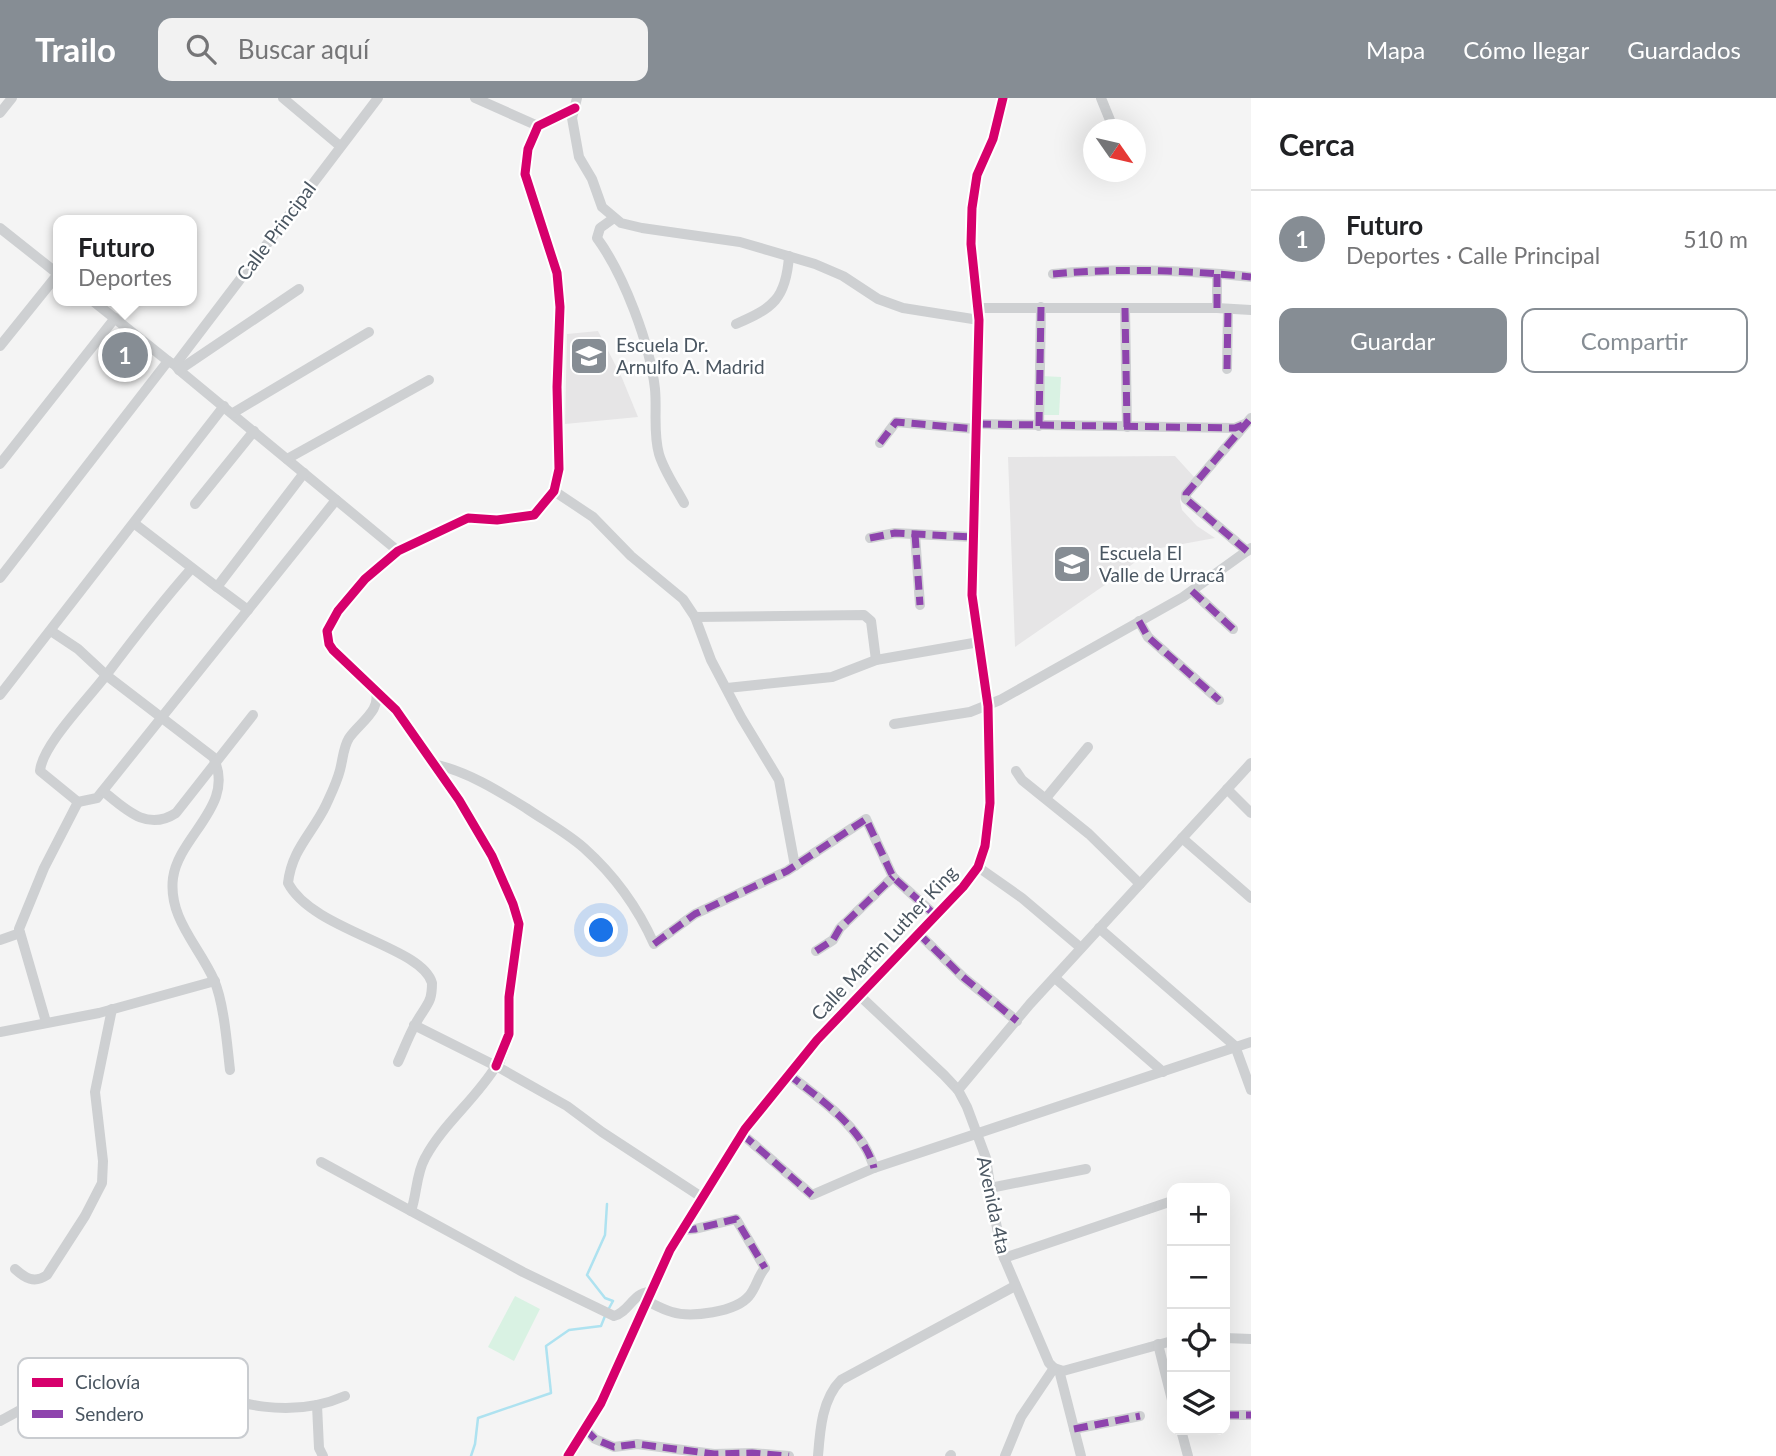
<!DOCTYPE html>
<html lang="es">
<head>
<meta charset="utf-8">
<style>
	body { margin:0; font-family:Lato,sans-serif; background:#f2f2f2; color:#202124 }
	.controls { position:absolute; right:21px; bottom:21px; display:grid; overflow:hidden; border-radius:14px; box-shadow:0 7px 28px #0002 }
	.controls button { width:63px; height:63px; display:grid; place-items:center; padding:0; border:0; border-bottom:2px solid #e0e0e0; background:#fff; color:#202124; font:35px sans-serif }
	.compass { position:absolute; left:1083px; top:21px; width:63px; height:63px; border-radius:50%; background:#fff; box-shadow:0 7px 28px #0002; rotate:124deg }
	.you { position:absolute; left:602px; top:833px; width:24px; height:24px; margin:-18px; border:5px solid #fff; border-radius:50%; background:#1a73e8; box-shadow:0 0 0 10px #1a73e833 }
	.badge { display:grid; place-items:center; width:46px; height:46px; border-radius:50%; background:#868d94; color:#fff; font-size:23px; font-weight:700 }
	.pin { position:absolute; translate:-50% -50%; border:4px solid #fff; box-shadow:0 2px 7px #0006 }
	.popup { position:absolute; left:53px; top:117px; width:144px; height:91px; box-sizing:border-box; display:grid; place-content:center; border-radius:14px; background:#fff; filter:drop-shadow(0 2px 5px #0005); font-size:23px; white-space:nowrap; color:#757577 }
	.popup b { font-size:26px; color:#202124 }
	.popup::after { content:''; position:absolute; left:50%; top:100%; margin-left:-14px; border:14px solid transparent; border-top-color:#fff }
	.list { margin:0; padding:0; list-style:none }
	h2 { display:flex; justify-content:space-between; align-items:center; height:91px; margin:0; padding:0 28px; font-size:30px }
	h2 small { font-size:23px; font-weight:400; color:#757577 }
	.list li { display:grid; grid-template-columns:46px 1fr auto; gap:21px; align-items:center; box-sizing:border-box; height:98px; padding:0 28px; border-top:2px solid #e0e0e0 }
	.list b { display:block; font-size:26px; white-space:nowrap }
	.list p { margin:0; font-size:23px; white-space:nowrap; color:#757577 }
	.list em { font-size:23px; font-style:normal; color:#757577 }
	.actions { display:flex; gap:14px; padding:21px 28px }
	.actions a { flex:1; padding:16px 0; border:2px solid #868d94; border-radius:14px; text-align:center; font-size:24px; color:#868d94 }
	.actions .main { background:#868d94; color:#fff }
	.icon { flex:none; width:38px; height:38px; fill:none; stroke:currentColor; stroke-width:2; stroke-linecap:round; stroke-linejoin:round }
	.map { position:relative; flex:none; width:1251px; height:1358px; overflow:hidden }
	header { display:flex; align-items:center; gap:42px; box-sizing:border-box; height:98px; padding:0 35px; background:#868d94; color:#fff }
	header strong { font-size:33px }
	nav { display:flex; gap:38px; margin-inline-start:auto; font-size:24px }
	.search { width:490px; height:63px; background:#f2f2f2; display:flex; align-items:center; gap:18px; box-sizing:border-box; padding:0 24px; border-radius:14px; color:#757577; font-size:26px }
	main { display:flex }
	aside { flex:1; background:#fff }
	.map>svg:first-child { display:block }
	.education { fill:#e6e5e6 }
	.green { fill:#d9f2e3 }
	.lines { fill:none; stroke-linecap:round; stroke-linejoin:round }
	.stream { stroke:#aee2f0; stroke-width:2.5 }
	.minor { stroke:#ced0d2; stroke-width:10 }
	.quiet { stroke:#8e44ad; stroke-width:7; stroke-dasharray:14 7; stroke-linecap:butt }
	.cycleway-casing { stroke:#fff; stroke-width:13 }
	.cycleway { stroke:#d6006c; stroke-width:9 }
	.labels { text-anchor:middle; stroke-width:5; stroke-linejoin:round; paint-order:stroke }
	.street-label { font-size:19px; fill:#4a5661; stroke:#fff }
	.poi-label { font-size:19px; fill:#4a5661; stroke:#fff; text-anchor:start }
	.key { fill:#fff; stroke:#c9ccd0; stroke-width:2 }
	.key-label { font-size:19px; fill:#4a5661 }
</style>
</head>
<body>
<header>
<strong>Trailo</strong>
<div class="search"><svg class="icon" aria-label="search" viewBox="0 0 24 24"><circle cx="10" cy="10" r="6"/><path d="M15 15l6 6"/></svg>Buscar aquí</div>
<nav><a>Mapa</a><a>Cómo llegar</a><a>Guardados</a></nav>
</header>
<main>
<div class="map">
<svg width="1251" height="1358" viewBox="0 0 1251 1358">
	<rect width="100%" height="100%" fill="#f4f4f4"/>
	<!-- education -->
	<g class="education">
		<path d="M 598,233 L 622,280 L 638,319 L 565,326 L 567,236 Z"/>
		<path d="M 1175,358 L 1195,380 L 1183,394 L 1180,403 L 1182,412 L 1197,428 L 1215,440 L 1150,452 L 1115,480 L 1015,549 L 1008,359 Z"/>
	</g>
	<!-- green -->
	<g class="green">
		<path d="M 120,237 L 145,258 L 129,276 L 104,256 Z"/>
		<path d="M 1042,278 L 1061,279 L 1059,317 L 1040,317 Z"/>
		<path d="M 515,1198 L 540,1211 L 514,1263 L 488,1249 Z"/>
	</g>
	<g class="lines">
		<!-- stream -->
		<g class="stream">
			<path d="M 607,1106 L 605,1137 L 587,1177 L 605,1200 L 613,1203 L 608,1212"/>
			<path d="M 471,1358 L 475,1346 L 478,1320 L 551,1295 L 546,1248 L 569,1232 L 601,1228 L 605,1218"/>
		</g>
		<!-- minor -->
		<g class="minor">
			<path d="M 283,0 L 340,48"/>
			<path d="M 475,0 L 538,28"/>
			<path d="M 577,0 L 572,20 L 579,59 L 592,81 L 602,109 L 621,125 L 642,130 L 740,144 L 815,166 L 843,178 L 878,201 L 903,210 L 979,222"/>
			<path d="M 1101,0 L 1114,32"/>
			<path d="M 0,15 L 12,0"/>
			<path d="M 614,120 L 600,130 L 597,140 C 624,177 650,246 655,291 C 657,313 653,335 659,356 C 664,373 676,390 684,405"/>
			<path d="M 0,130 L 58,176"/>
			<path d="M 1053,176 C 1117,170 1186,172 1251,179"/>
			<path d="M 93,203 L 168,263 L 175,267 L 179,272 L 398,453"/>
			<path d="M 979,210 L 1217,210 L 1251,212"/>
			<path d="M 1125,210 L 1127,329"/>
			<path d="M 1217,210 L 1217,176"/>
			<path d="M 736,226 C 773,210 786,201 789,158"/>
			<path d="M 0,248 L 58,176"/>
			<path d="M 175,267 L 378,0"/>
			<path d="M 1227,271 L 1228,211"/>
			<path d="M 179,272 L 299,191"/>
			<path d="M 233,315 L 369,234"/>
			<path d="M 977,326 L 1235,330 L 1245,326"/>
			<path d="M 1039,328 L 1041,209"/>
			<path d="M 880,345 L 896,324 L 976,331"/>
			<path d="M 287,361 L 429,282"/>
			<path d="M 0,366 L 115,220"/>
			<path d="M 554,393 L 593,419 L 631,458 L 683,501 L 695,519 L 711,562 L 741,619 L 779,682 L 795,768"/>
			<path d="M 195,406 L 254,333"/>
			<path d="M 135,426 L 217,489"/>
			<path d="M 915,436 L 920,507"/>
			<path d="M 870,440 L 895,435 L 972,439"/>
			<path d="M 1247,453 L 1186,401 L 1186,396 L 1251,320"/>
			<path d="M 191,471 C 161,505 134,540 107,576 C 90,599 42,647 40,673 L 78,704 L 97,700 L 336,402"/>
			<path d="M 0,480 L 168,263"/>
			<path d="M 1192,493 L 1233,531"/>
			<path d="M 248,512 L 217,489 L 304,375"/>
			<path d="M 695,519 L 864,517 L 871,523 L 876,562"/>
			<path d="M 1139,523 L 1148,539 L 1219,602"/>
			<path d="M 51,533 L 78,551 L 106,577 L 213,659 C 237,707 179,737 173,780 C 168,820 199,848 214,882 C 224,905 227,946 230,972"/>
			<path d="M 727,590 L 832,579 L 876,562 L 979,544"/>
			<path d="M 375,591 C 383,612 360,624 349,640 C 343,650 343,661 340,672 C 337,684 331,696 326,707 C 312,736 292,751 288,785 C 313,833 422,848 432,885 C 432,889 431,898 430,901 C 427,909 420,917 416,925 C 409,937 404,951 398,964"/>
			<path d="M 0,597 L 224,308"/>
			<path d="M 894,626 L 970,614 L 1000,602 L 1183,499 L 1251,450"/>
			<path d="M 434,666 C 468,674 497,692 526,710 C 545,723 567,735 584,750 C 613,776 638,810 654,846 L 695,816 L 787,773 L 866,721 L 893,779 L 936,818"/>
			<path d="M 1016,673 L 1022,682 L 1089,736 L 1140,786"/>
			<path d="M 1227,691 L 1251,715"/>
			<path d="M 103,693 C 125,711 147,734 176,715 L 253,617"/>
			<path d="M 1046,700 L 1088,649"/>
			<path d="M 1182,740 L 1251,800"/>
			<path d="M 978,769 L 1022,800 L 1081,850"/>
			<path d="M 1099,830 L 1235,948 L 1251,992"/>
			<path d="M 918,835 L 963,879 L 1017,923"/>
			<path d="M 0,842 L 20,835"/>
			<path d="M 816,853 L 833,842 L 840,830 L 893,779"/>
			<path d="M 1055,880 L 1163,974"/>
			<path d="M 860,898 L 944,977 L 958,992 L 967,1009 L 986,1060 L 994,1115 L 1002,1155 L 1049,1265 L 1054,1270 L 1063,1273 L 1172,1243"/>
			<path d="M 46,924 L 19,831 L 44,770 L 78,704"/>
			<path d="M 414,927 L 498,969 L 567,1008 L 602,1034 L 703,1100"/>
			<path d="M 0,934 L 99,915 L 215,883"/>
			<path d="M 498,969 L 509,936 L 509,899 L 517,847 L 519,826 L 513,806 L 492,758 L 459,702 L 396,612 L 333,552 L 329,546 L 327,533 L 338,513 L 365,481 L 398,453 L 468,420 L 497,422 L 534,417 L 554,393 L 559,371 L 557,289 L 560,209 L 557,175 L 525,76 L 528,51 L 538,28 L 575,10"/>
			<path d="M 788,976 C 819,1000 864,1031 874,1070"/>
			<path d="M 958,992 L 1030,906 L 1251,665"/>
			<path d="M 742,1036 L 812,1097 L 874,1070 L 1251,944"/>
			<path d="M 321,1064 L 523,1174 L 614,1218 C 629,1214 633,1195 649,1194"/>
			<path d="M 990,1090 L 1086,1071"/>
			<path d="M 411,1113 C 417,1096 416,1076 425,1060 C 443,1026 476,1001 496,968"/>
			<path d="M 1004,1160 L 1172,1103"/>
			<path d="M 15,1171 C 25,1180 34,1186 47,1177 L 85,1118 L 102,1085 L 103,1063 L 95,994 L 112,911"/>
			<path d="M 647,1203 C 655,1207 664,1212 672,1214 C 691,1220 736,1214 749,1198 C 756,1190 758,1178 765,1170 L 736,1121 L 695,1131 L 683,1132"/>
			<path d="M 1225,1240 L 1251,1241"/>
			<path d="M 1158,1246 L 1172,1302"/>
			<path d="M 1059,1272 L 1081,1358"/>
			<path d="M 317,1307 L 319,1350 L 323,1358"/>
			<path d="M 1225,1317 L 1251,1317"/>
			<path d="M 0,1323 C 23,1311 94,1269 116,1270 C 140,1270 162,1280 184,1287 C 237,1306 290,1322 345,1298"/>
			<path d="M 585,1331 L 595,1341 L 614,1349 L 637,1346 L 714,1356 L 752,1355 L 789,1358"/>
			<path d="M 1074,1331 L 1140,1318"/>
			<path d="M 1181,1332 L 1188,1358"/>
			<path d="M 568,1358 L 601,1305 L 670,1152 L 745,1031 L 817,942 L 963,789 L 978,769 L 985,748 L 990,705 L 988,608 L 972,497 L 979,222 L 971,146 L 972,110 L 977,77 L 993,41 L 1003,0"/>
			<path d="M 818,1358 C 820,1332 822,1301 841,1282 L 1015,1188"/>
			<path d="M 950,1358 L 951,1357"/>
			<path d="M 1005,1358 L 1021,1319 L 1054,1270"/>
		</g>
		<!-- quiet -->
		<g class="quiet">
			<path d="M 1053,176 C 1117,170 1186,172 1251,179"/>
			<path d="M 1125,210 L 1127,329"/>
			<path d="M 1217,210 L 1217,176"/>
			<path d="M 1227,271 L 1228,211"/>
			<path d="M 977,326 L 1235,330 L 1245,326"/>
			<path d="M 1039,328 L 1041,209"/>
			<path d="M 880,345 L 896,324 L 976,331"/>
			<path d="M 915,436 L 920,507"/>
			<path d="M 870,440 L 895,435 L 972,439"/>
			<path d="M 1247,453 L 1186,401 L 1186,396 L 1251,320"/>
			<path d="M 1192,493 L 1233,531"/>
			<path d="M 1139,523 L 1148,539 L 1219,602"/>
			<path d="M 918,835 L 963,879 L 1017,923"/>
			<path d="M 654,846 L 695,816 L 787,773 L 866,721 L 893,779 L 936,818"/>
			<path d="M 816,853 L 833,842 L 840,830 L 893,779"/>
			<path d="M 788,976 C 819,1000 864,1031 874,1070"/>
			<path d="M 742,1036 L 812,1097"/>
			<path d="M 683,1132 L 695,1131 L 736,1121 L 765,1170"/>
			<path d="M 1225,1317 L 1251,1317"/>
			<path d="M 585,1331 L 595,1341 L 614,1349 L 637,1346 L 714,1356 L 752,1355 L 789,1358"/>
			<path d="M 1074,1331 L 1140,1318"/>
		</g>
		<defs>
			<g id="cycleway">
				<path d="M 496,968 L 509,936 L 509,899 L 519,826 L 513,806 L 492,758 L 459,702 L 396,612 L 333,552 L 329,546 L 327,533 L 338,513 L 365,481 L 398,453 L 468,420 L 497,422 L 534,417 L 554,393 L 559,371 L 557,289 L 560,209 L 557,175 L 525,76 L 528,51 L 538,28 L 575,10"/>
				<path d="M 568,1358 L 601,1305 L 670,1152 L 745,1031 L 817,942 L 963,789 L 978,769 L 985,748 L 990,705 L 988,608 L 972,497 L 979,222 L 971,146 L 972,110 L 977,77 L 993,41 L 1003,0"/>
			</g>
		</defs>
		<!-- cycleway casing -->
		<use href="#cycleway" class="cycleway-casing"/>
		<!-- cycleway -->
		<use href="#cycleway" class="cycleway"/>
	</g>
	<!-- icons -->
	<defs>
		<symbol id="school-square" viewBox="-11 -11 22 22"><rect x="-9" y="-9" width="18" height="18" rx="4" fill="#868d94" stroke="#fff"/><path d="M0-5L7-2L0 1L-7-2ZM-4 1L0 2.5L4 1V4Q0 6-4 4Z" fill="#fff"/></symbol>
	</defs>
	<g fill-rule="evenodd">
		<use href="#school-square" x="567" y="236" width="44" height="44"/>
		<use href="#school-square" x="1050" y="444" width="44" height="44"/>
	</g>
	<g class="labels">
		<!-- street labels -->
		<g class="street-label">
			<text transform="translate(276 133) rotate(-53)" y="7">Calle Principal</text>
			<text transform="translate(884 845) rotate(-47)" y="7">Calle Martin Luther King</text>
			<text transform="translate(994 1107) rotate(78)" y="7">Avenida 4ta</text>
		</g>
		<!-- poi labels -->
		<g class="poi-label">
			<text x="616" y="254">Escuela Dr.<tspan x="616" dy="22">Arnulfo A. Madrid</tspan></text>
			<text x="1099" y="462">Escuela El<tspan x="1099" dy="22">Valle de Urracá</tspan></text>
		</g>
	</g>
	<!-- legend -->
	<rect x="18" y="1260" width="230" height="80" rx="10" class="key"/>
	<rect x="32" y="1280" width="31" height="9" fill="#d6006c"/>
	<rect x="32" y="1312" width="31" height="8" fill="#8e44ad"/>
	<g class="key-label">
		<text x="75" y="1291">Ciclovía</text>
		<text x="75" y="1323">Sendero</text>
	</g>
</svg>
<div class="controls">
<button>+</button>
<button>−</button>
<button><svg class="icon" aria-label="locate" viewBox="0 0 24 24"><circle cx="12" cy="12" r="6"/><path d="M12 2v4M12 18v4M2 12h4M18 12h4"/></svg></button>
<button><svg class="icon" aria-label="layers" viewBox="0 0 24 24"><path d="M12 4l9 5-9 5-9-5zM3 14l9 5 9-5"/></svg></button>
</div>
<svg class="compass" viewBox="-18 -18 36 36"><path d="M0-13l5 13h-10z" fill="#e53935"/><path d="M0 13l5-13h-10z" fill="#757577"/></svg>
<div class="you"></div>
<div class="pin badge" style="left:125px;top:257px">1</div>
<div class="popup"><b>Futuro</b>Deportes</div>
</div>
<aside>
<h2>Cerca<small></small></h2>
<ul class="list">
<li><span class="badge">1</span><div><b>Futuro</b><p>Deportes · Calle Principal</p></div><em>510 m</em></li>
</ul>
<div class="actions"><a class="main">Guardar</a><a>Compartir</a></div>
</aside>
</main>
</body>
</html>
